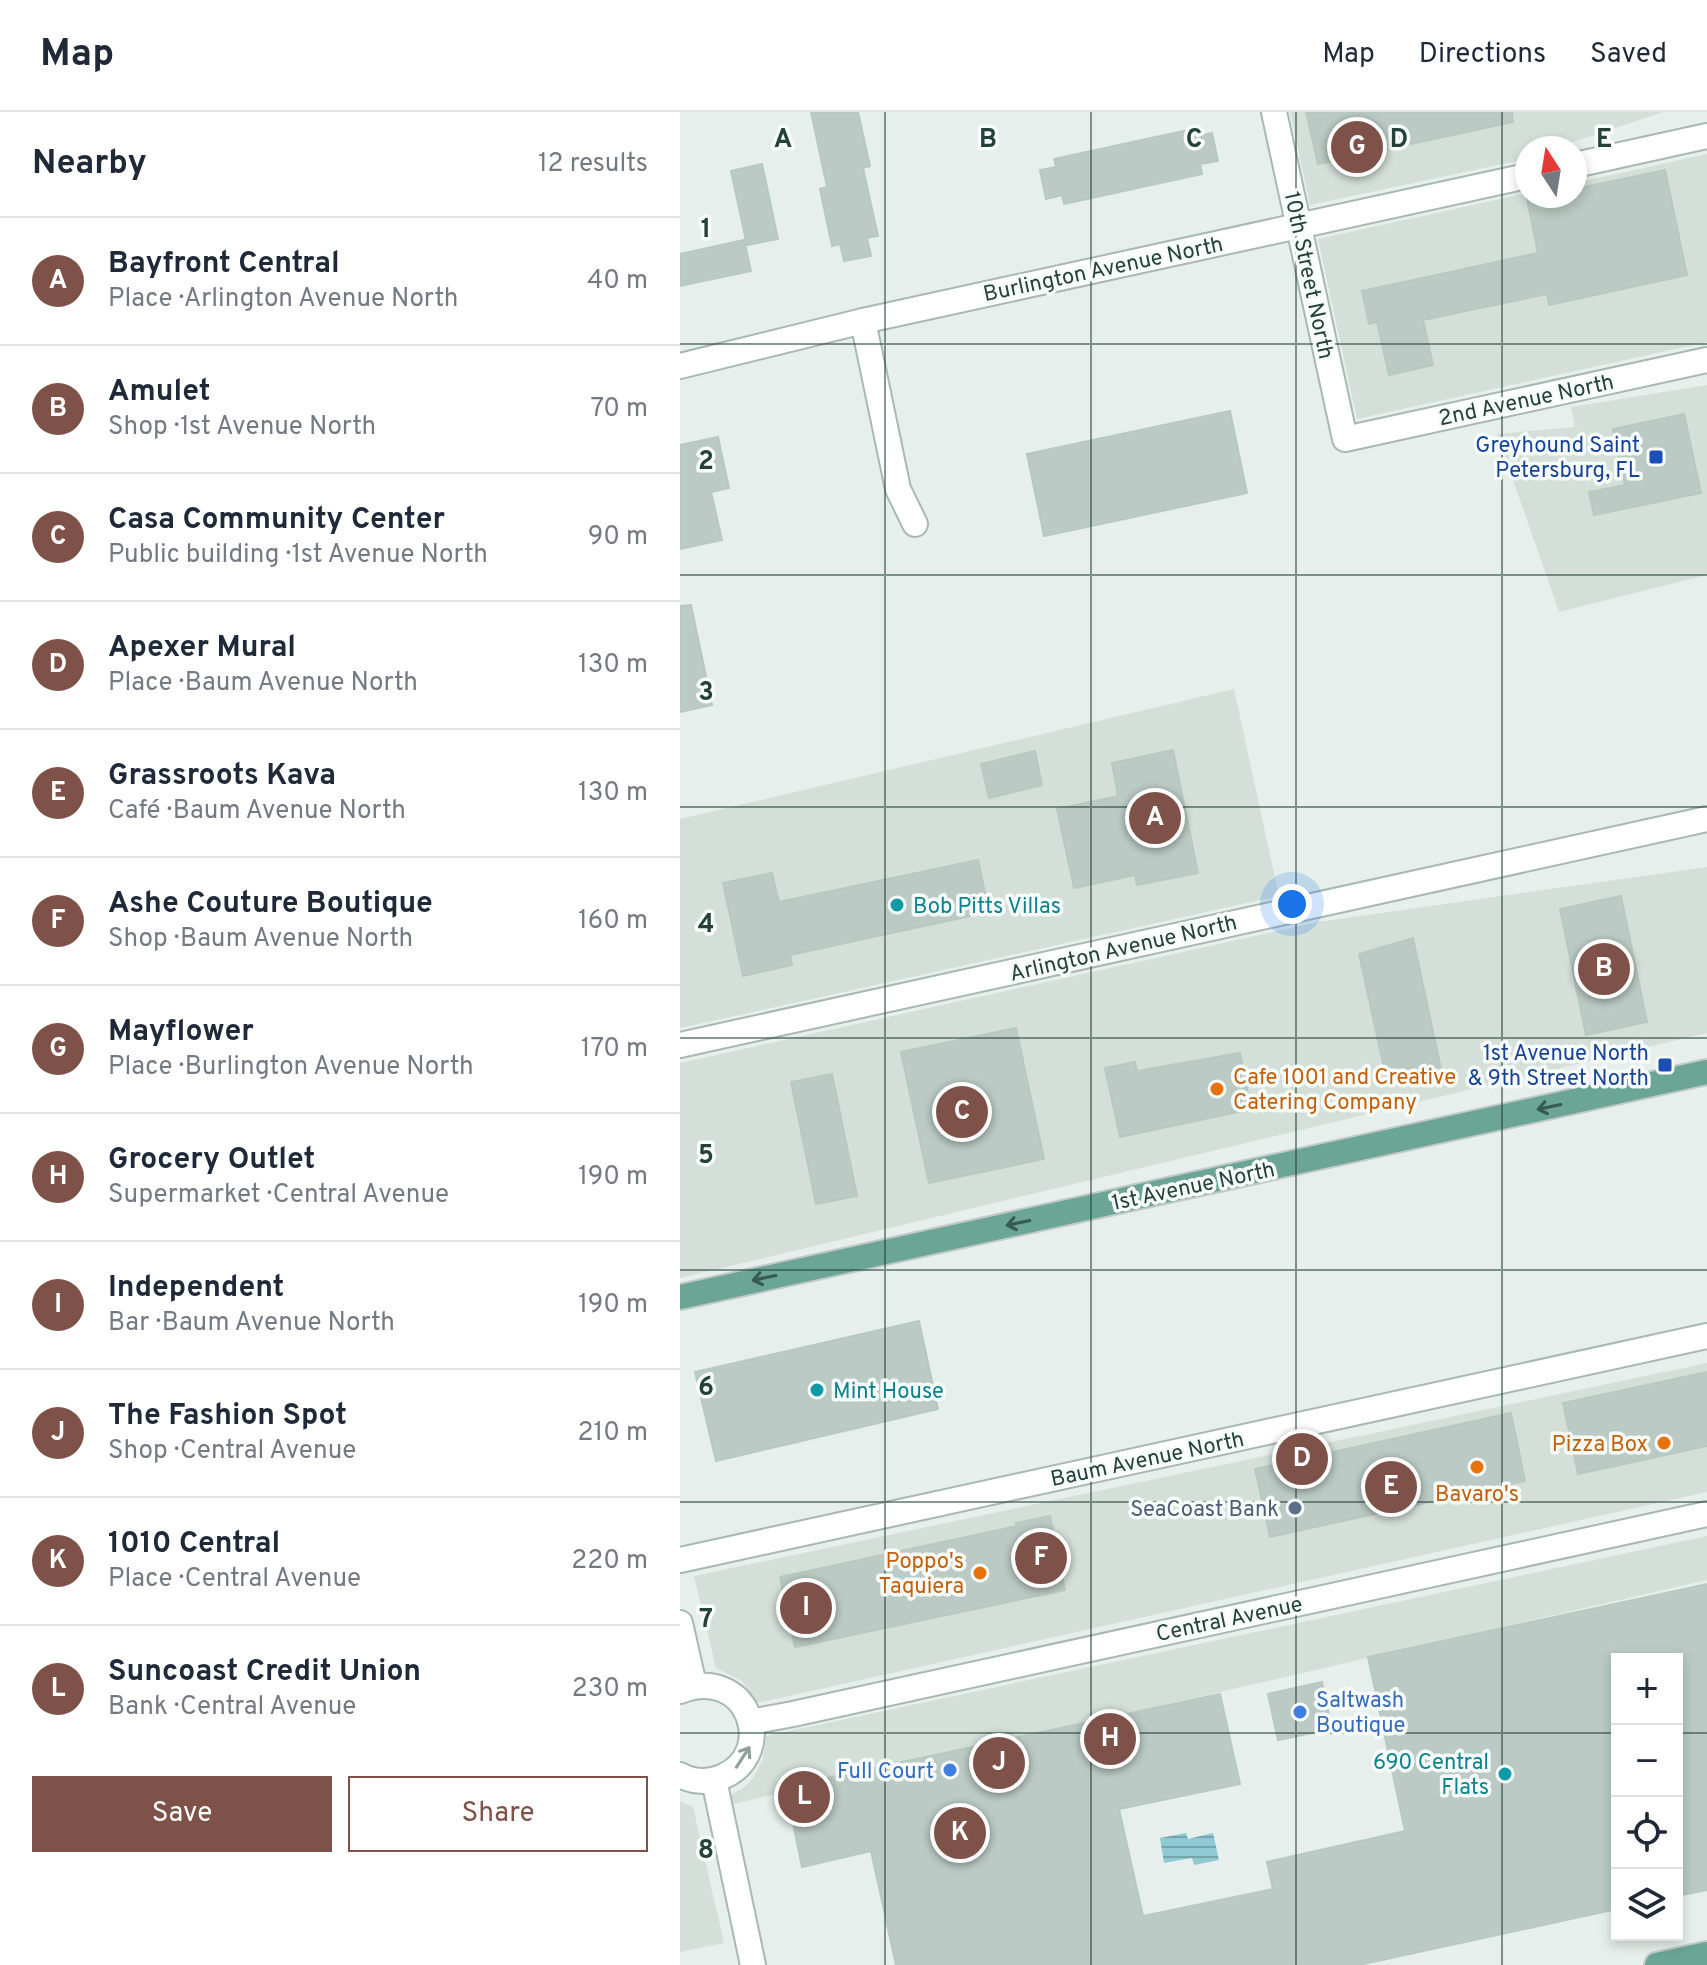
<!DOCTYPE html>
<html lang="en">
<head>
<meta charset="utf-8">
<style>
	body { margin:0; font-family:Overpass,sans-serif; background:#f6f6f7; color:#1f2937 }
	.controls { position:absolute; right:24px; bottom:24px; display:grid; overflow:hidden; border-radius:0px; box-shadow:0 4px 12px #0003 }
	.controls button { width:72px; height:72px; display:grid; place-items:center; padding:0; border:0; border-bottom:2px solid #e0e1e3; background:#fff; color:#1f2937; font:40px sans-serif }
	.compass { position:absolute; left:835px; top:24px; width:72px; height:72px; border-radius:50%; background:#fff; box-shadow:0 4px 12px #0003; rotate:348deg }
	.you { position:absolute; left:612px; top:792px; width:28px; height:28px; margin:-20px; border:6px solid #fff; border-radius:50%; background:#1a73e8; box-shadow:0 0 0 12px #1a73e833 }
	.badge { display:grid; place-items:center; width:52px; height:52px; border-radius:50%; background:#7f5249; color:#fff; font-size:26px; font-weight:700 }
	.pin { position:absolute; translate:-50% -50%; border:4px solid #fff; box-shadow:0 2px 8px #0006 }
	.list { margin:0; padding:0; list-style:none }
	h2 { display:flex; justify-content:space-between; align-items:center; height:104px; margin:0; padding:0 32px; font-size:34px }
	h2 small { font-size:26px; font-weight:400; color:#747a83 }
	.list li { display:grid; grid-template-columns:52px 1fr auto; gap:24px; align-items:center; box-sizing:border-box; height:128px; padding:0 32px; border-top:2px solid #e0e1e3 }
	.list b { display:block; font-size:30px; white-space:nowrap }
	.list p { margin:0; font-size:26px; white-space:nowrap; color:#747a83 }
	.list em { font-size:26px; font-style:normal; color:#747a83 }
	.actions { display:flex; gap:16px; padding:24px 32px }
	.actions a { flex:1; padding:18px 0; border:2px solid #7f5249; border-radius:0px; text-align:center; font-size:28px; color:#7f5249 }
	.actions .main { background:#7f5249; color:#fff }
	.icon { flex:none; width:44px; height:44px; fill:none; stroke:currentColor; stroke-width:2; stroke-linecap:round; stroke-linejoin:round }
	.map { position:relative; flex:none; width:1027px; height:1853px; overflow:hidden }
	header { display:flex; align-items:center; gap:48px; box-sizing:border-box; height:112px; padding:0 40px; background:#fff; border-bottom:2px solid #e0e1e3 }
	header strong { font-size:38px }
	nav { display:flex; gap:44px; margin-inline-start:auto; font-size:28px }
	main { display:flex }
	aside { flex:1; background:#fff }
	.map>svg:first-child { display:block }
	.built { fill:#d4dfda }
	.water { fill:url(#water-rules) }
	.building { fill:#bbcac4; stroke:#b8c9c2; stroke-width:2 }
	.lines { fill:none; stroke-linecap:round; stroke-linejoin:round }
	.minor-casing { stroke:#a8b8b2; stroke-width:28 }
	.major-casing { stroke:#c2cac8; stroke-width:28 }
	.minor { stroke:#fff; stroke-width:24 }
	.major { stroke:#6aa596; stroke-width:24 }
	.oneway { stroke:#365b51 }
	.oneway2 { stroke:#92a09c }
	.grid { fill:none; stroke:#24423a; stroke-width:2; stroke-opacity:0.55 }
	.transit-dot { fill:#1a4fb4; stroke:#f7fbf9; stroke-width:3 }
	.culture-dot { fill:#0f9aa8; stroke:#f7fbf9; stroke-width:3 }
	.food-dot { fill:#e8710a; stroke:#f7fbf9; stroke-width:3 }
	.service-dot { fill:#5c6f8a; stroke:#f7fbf9; stroke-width:3 }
	.shop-dot { fill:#3f7fe0; stroke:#f7fbf9; stroke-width:3 }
	.labels { text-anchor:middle; stroke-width:7; stroke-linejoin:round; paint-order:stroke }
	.street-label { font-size:22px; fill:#24423a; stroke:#f7fbf9 }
	.transit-label { font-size:22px; fill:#164399; stroke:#f7fbf9; text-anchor:end }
	.culture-label { font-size:22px; fill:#0d838f; stroke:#f7fbf9; text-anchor:start }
	.food-label { font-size:22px; fill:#c56008; stroke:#f7fbf9; text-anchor:end }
	.service-label { font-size:22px; fill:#4e5e75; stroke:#f7fbf9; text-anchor:end }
	.shop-label { font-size:22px; fill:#366cbe; stroke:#f7fbf9; text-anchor:start }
	.grid-label { font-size:26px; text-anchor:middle; font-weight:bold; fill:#24423a; stroke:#f7fbf9; stroke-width:7; stroke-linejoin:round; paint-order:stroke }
</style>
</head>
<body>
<header>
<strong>Map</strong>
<nav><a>Map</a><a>Directions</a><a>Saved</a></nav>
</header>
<main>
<aside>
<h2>Nearby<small>12 results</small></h2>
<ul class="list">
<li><span class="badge">A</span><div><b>Bayfront Central</b><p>Place · Arlington Avenue North</p></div><em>40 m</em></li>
<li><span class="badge">B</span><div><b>Amulet</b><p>Shop · 1st Avenue North</p></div><em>70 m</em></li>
<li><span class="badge">C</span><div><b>Casa Community Center</b><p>Public building · 1st Avenue North</p></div><em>90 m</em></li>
<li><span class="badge">D</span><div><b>Apexer Mural</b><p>Place · Baum Avenue North</p></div><em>130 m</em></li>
<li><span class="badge">E</span><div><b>Grassroots Kava</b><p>Café · Baum Avenue North</p></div><em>130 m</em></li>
<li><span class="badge">F</span><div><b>Ashe Couture Boutique</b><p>Shop · Baum Avenue North</p></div><em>160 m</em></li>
<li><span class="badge">G</span><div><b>Mayflower</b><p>Place · Burlington Avenue North</p></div><em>170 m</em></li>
<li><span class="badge">H</span><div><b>Grocery Outlet</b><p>Supermarket · Central Avenue</p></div><em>190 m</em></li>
<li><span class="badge">I</span><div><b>Independent</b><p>Bar · Baum Avenue North</p></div><em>190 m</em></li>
<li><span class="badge">J</span><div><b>The Fashion Spot</b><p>Shop · Central Avenue</p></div><em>210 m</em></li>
<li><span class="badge">K</span><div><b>1010 Central</b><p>Place · Central Avenue</p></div><em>220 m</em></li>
<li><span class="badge">L</span><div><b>Suncoast Credit Union</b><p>Bank · Central Avenue</p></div><em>230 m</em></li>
</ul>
<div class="actions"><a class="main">Save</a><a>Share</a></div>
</aside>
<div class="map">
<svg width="1027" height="1853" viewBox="0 0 1027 1853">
	<defs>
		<pattern id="water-rules" width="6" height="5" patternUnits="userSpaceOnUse" patternTransform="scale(2)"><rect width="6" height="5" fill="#8ec9d4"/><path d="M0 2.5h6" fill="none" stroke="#74a5ad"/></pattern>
	</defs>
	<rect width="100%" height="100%" fill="#e6efeb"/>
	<!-- built -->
	<g class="built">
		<path d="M 610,0 L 983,0 L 875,36 L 847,36 L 847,45 L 837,49 L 630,93 Z"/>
		<path d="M 1027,42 L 1027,230 L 677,307 L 638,127 L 847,81 L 847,84 L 895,84 L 895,71 Z"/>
		<path d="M 1027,273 L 1027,463 L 879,500 L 817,322 L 895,315 L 891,295 Z"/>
		<path d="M 554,577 L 599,784 L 0,916 L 0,707 Z"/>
		<path d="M 1027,755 L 1027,921 L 0,1166 L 0,951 L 638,810 Z"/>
		<path d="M 1027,1251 L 1027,1380 L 77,1591 L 62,1569 L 36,1556 L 14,1464 Z"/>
		<path d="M 1027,1424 L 1027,1468 L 53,1692 L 51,1683 L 63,1676 L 73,1666 L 83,1647 L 86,1624 Z"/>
		<path d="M 0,1689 L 13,1695 L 44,1831 L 0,1840 Z"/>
	</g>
	<!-- water -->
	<path class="water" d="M 506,1721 L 508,1727 L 533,1721 L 539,1748 L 514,1753 L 512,1746 L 484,1751 L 480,1726 Z"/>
	<!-- building -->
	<g class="building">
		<path d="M 131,0 L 178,0 L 190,54 L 183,56 L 198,124 L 187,126 L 191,144 L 164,149 L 160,132 L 152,134 L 140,77 L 147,75 Z"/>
		<path d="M 626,0 L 832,0 L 833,10 L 638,52 Z"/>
		<path d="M 513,17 L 515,25 L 532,21 L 538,49 L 520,52 L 522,62 L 384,92 L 382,83 L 366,87 L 360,58 L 376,55 L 374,47 Z"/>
		<path d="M 82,52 L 98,127 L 67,133 L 51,59 Z"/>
		<path d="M 985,58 L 1007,163 L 869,193 L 867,182 L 743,208 L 753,253 L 709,263 L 697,210 L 689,212 L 682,179 L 858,141 L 847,87 L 863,84 L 895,84 L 895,77 Z"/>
		<path d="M 64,128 L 71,159 L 0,174 L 0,142 Z"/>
		<path d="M 550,299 L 567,381 L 364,424 L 347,342 Z"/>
		<path d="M 1004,302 L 1021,381 L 914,403 L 909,380 L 945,373 L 933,317 Z"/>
		<path d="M 38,325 L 49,376 L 31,380 L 42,428 L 0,437 L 0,333 Z"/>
		<path d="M 11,493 L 32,593 L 0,600 L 0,494 Z"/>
		<path d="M 493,638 L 518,761 L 457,773 L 455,763 L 394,776 L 377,697 L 438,684 L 432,651 Z"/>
		<path d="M 355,639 L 362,673 L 309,686 L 301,652 Z"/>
		<path d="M 298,748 L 309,800 L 110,843 L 112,853 L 63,864 L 43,771 L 92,761 L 99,790 Z"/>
		<path d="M 941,784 L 967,910 L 906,923 L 880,797 Z"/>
		<path d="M 733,826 L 761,957 L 706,965 L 679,842 Z"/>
		<path d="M 336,916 L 364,1047 L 249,1071 L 221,940 Z"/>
		<path d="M 560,941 L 569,987 L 562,999 L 440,1025 L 425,956 L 455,950 L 457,959 Z"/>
		<path d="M 152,962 L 177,1084 L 136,1092 L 111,970 Z"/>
		<path d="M 239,1209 L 258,1297 L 36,1349 L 15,1260 Z"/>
		<path d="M 1027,1260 L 1027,1334 L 898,1362 L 883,1291 Z"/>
		<path d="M 831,1301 L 845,1369 L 590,1425 L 575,1357 Z"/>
		<path d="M 370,1404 L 385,1478 L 115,1535 L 100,1465 L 337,1414 L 336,1411 Z"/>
		<path d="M 1027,1472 L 1027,1778 L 997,1784 L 997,1547 L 937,1547 L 937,1797 L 679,1853 L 216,1853 L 191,1739 L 122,1755 L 108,1686 L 119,1672 L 540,1582 L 560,1672 L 439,1697 L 463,1804 L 593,1777 L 587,1750 L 725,1719 L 688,1545 Z"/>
		<path d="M 642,1570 L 652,1617 L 598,1628 L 588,1582 Z"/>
	</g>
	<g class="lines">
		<defs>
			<g id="minor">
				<path d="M 594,0 L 665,327 L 1027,248"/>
				<path d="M 895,53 L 1027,24"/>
				<path d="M 183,209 L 218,377 L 235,412"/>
				<path d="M 0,254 L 183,209 L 847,64"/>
				<path d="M 0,933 L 1027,707"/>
				<path d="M 0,1448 L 1027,1224"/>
				<path d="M 0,1511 L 14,1573"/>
				<path d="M 0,1579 C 68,1552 99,1641 42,1665 C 28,1671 13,1670 0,1663"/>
				<path d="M 70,1610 L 113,1602 L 1027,1402"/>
				<path d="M 34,1668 L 73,1853"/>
			</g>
			<g id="major">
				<path d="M 0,1185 L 1027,960"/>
				<path d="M 977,1853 L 1027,1842"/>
			</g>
		</defs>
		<!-- minor casing -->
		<use href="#minor" class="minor-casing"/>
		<!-- major casing -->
		<use href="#major" class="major-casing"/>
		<!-- minor -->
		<use href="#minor" class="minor"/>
		<!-- major -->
		<use href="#major" class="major"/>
	</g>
	<!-- one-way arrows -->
	<defs><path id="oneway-shaft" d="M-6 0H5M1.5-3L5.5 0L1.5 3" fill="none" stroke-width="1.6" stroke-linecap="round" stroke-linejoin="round" transform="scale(2)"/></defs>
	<g class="oneway">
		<use href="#oneway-shaft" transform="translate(869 995) rotate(168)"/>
		<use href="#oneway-shaft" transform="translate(338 1111) rotate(168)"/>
		<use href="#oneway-shaft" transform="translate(84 1166) rotate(168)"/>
	</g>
	<use class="oneway2" href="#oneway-shaft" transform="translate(63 1645) rotate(-57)"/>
	<!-- grid -->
	<path class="grid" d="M 205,0 L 205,1853M 411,0 L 411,1853M 616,0 L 616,1853M 822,0 L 822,1853M 0,232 L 1027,232M 0,463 L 1027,463M 0,695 L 1027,695M 0,926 L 1027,926M 0,1158 L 1027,1158M 0,1390 L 1027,1390M 0,1621 L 937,1621M 997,1621 L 1027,1621"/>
	<!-- markers -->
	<g class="transit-dot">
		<rect x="968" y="337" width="16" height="16" rx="4"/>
		<rect x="977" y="945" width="16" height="16" rx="4"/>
	</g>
	<g class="culture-dot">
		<circle cx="217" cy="793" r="8"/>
		<circle cx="137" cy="1278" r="8"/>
		<circle cx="825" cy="1662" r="8"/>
	</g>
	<g class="food-dot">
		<circle cx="537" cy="977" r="8"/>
		<circle cx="984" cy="1331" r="8"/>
		<circle cx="797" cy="1355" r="8"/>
		<circle cx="300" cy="1461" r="8"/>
	</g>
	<circle class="service-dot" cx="615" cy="1396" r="8"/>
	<g class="shop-dot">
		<circle cx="620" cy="1600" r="8"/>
		<circle cx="270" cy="1658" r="8"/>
	</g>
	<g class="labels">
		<!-- street labels -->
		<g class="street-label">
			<text transform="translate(423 156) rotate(-12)" y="8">Burlington Avenue North</text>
			<text transform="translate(630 163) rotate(78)" y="8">10th Street North</text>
			<text transform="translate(846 287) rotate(-12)" y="8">2nd Avenue North</text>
			<text transform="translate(443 835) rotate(-13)" y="8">Arlington Avenue North</text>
			<text transform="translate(513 1073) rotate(-12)" y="8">1st Avenue North</text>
			<text transform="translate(467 1346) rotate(-12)" y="8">Baum Avenue North</text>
			<text transform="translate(549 1506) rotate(-12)" y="8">Central Avenue</text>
		</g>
		<!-- transit labels -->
		<g class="transit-label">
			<text x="960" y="340">Greyhound Saint<tspan x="960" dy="25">Petersburg, FL</tspan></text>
			<text x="969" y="948">1st Avenue North<tspan x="969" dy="25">&amp; 9th Street North</tspan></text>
		</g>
		<!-- culture labels -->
		<g class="culture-label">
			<text x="233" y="801">Bob Pitts Villas</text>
			<text x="153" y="1286">Mint House</text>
			<text x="809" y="1657" text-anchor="end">690 Central<tspan x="809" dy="25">Flats</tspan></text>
		</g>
		<!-- food labels -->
		<g class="food-label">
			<text x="553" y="972" text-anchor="start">Cafe 1001 and Creative<tspan x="553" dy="25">Catering Company</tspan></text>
			<text x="968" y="1339">Pizza Box</text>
			<text x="797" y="1389" text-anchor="middle">Bavaro's</text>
			<text x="284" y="1456">Poppo's<tspan x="284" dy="25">Taquiera</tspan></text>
		</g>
		<!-- service labels -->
		<g class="service-label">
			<text x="599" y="1404">SeaCoast Bank</text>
		</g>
		<!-- shop labels -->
		<g class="shop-label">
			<text x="636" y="1595">Saltwash<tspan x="636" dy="25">Boutique</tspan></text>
			<text x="254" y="1666" text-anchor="end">Full Court</text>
		</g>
	</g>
	<g class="grid-label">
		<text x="103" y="35">A</text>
		<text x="308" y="35">B</text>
		<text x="514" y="35">C</text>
		<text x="719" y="35">D</text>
		<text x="924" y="35">E</text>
		<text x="26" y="125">1</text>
		<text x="26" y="357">2</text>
		<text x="26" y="588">3</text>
		<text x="26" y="820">4</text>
		<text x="26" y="1051">5</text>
		<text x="26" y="1283">6</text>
		<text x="26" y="1515">7</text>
		<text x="26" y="1746">8</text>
	</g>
</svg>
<div class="controls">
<button>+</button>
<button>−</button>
<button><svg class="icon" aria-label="locate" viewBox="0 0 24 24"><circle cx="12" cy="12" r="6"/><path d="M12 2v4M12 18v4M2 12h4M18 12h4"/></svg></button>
<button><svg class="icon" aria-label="layers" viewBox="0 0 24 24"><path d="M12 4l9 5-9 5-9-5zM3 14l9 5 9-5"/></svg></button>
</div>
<svg class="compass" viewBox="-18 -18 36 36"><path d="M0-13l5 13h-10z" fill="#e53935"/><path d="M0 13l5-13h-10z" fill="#747a83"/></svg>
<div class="you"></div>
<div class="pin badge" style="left:475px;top:706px">A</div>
<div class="pin badge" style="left:924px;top:857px">B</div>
<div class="pin badge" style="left:282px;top:1000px">C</div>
<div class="pin badge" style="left:622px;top:1347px">D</div>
<div class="pin badge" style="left:711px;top:1375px">E</div>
<div class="pin badge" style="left:361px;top:1446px">F</div>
<div class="pin badge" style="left:677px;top:35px">G</div>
<div class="pin badge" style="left:430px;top:1627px">H</div>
<div class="pin badge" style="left:126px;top:1496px">I</div>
<div class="pin badge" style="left:319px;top:1651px">J</div>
<div class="pin badge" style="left:280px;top:1721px">K</div>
<div class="pin badge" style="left:124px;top:1685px">L</div>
</div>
</main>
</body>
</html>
